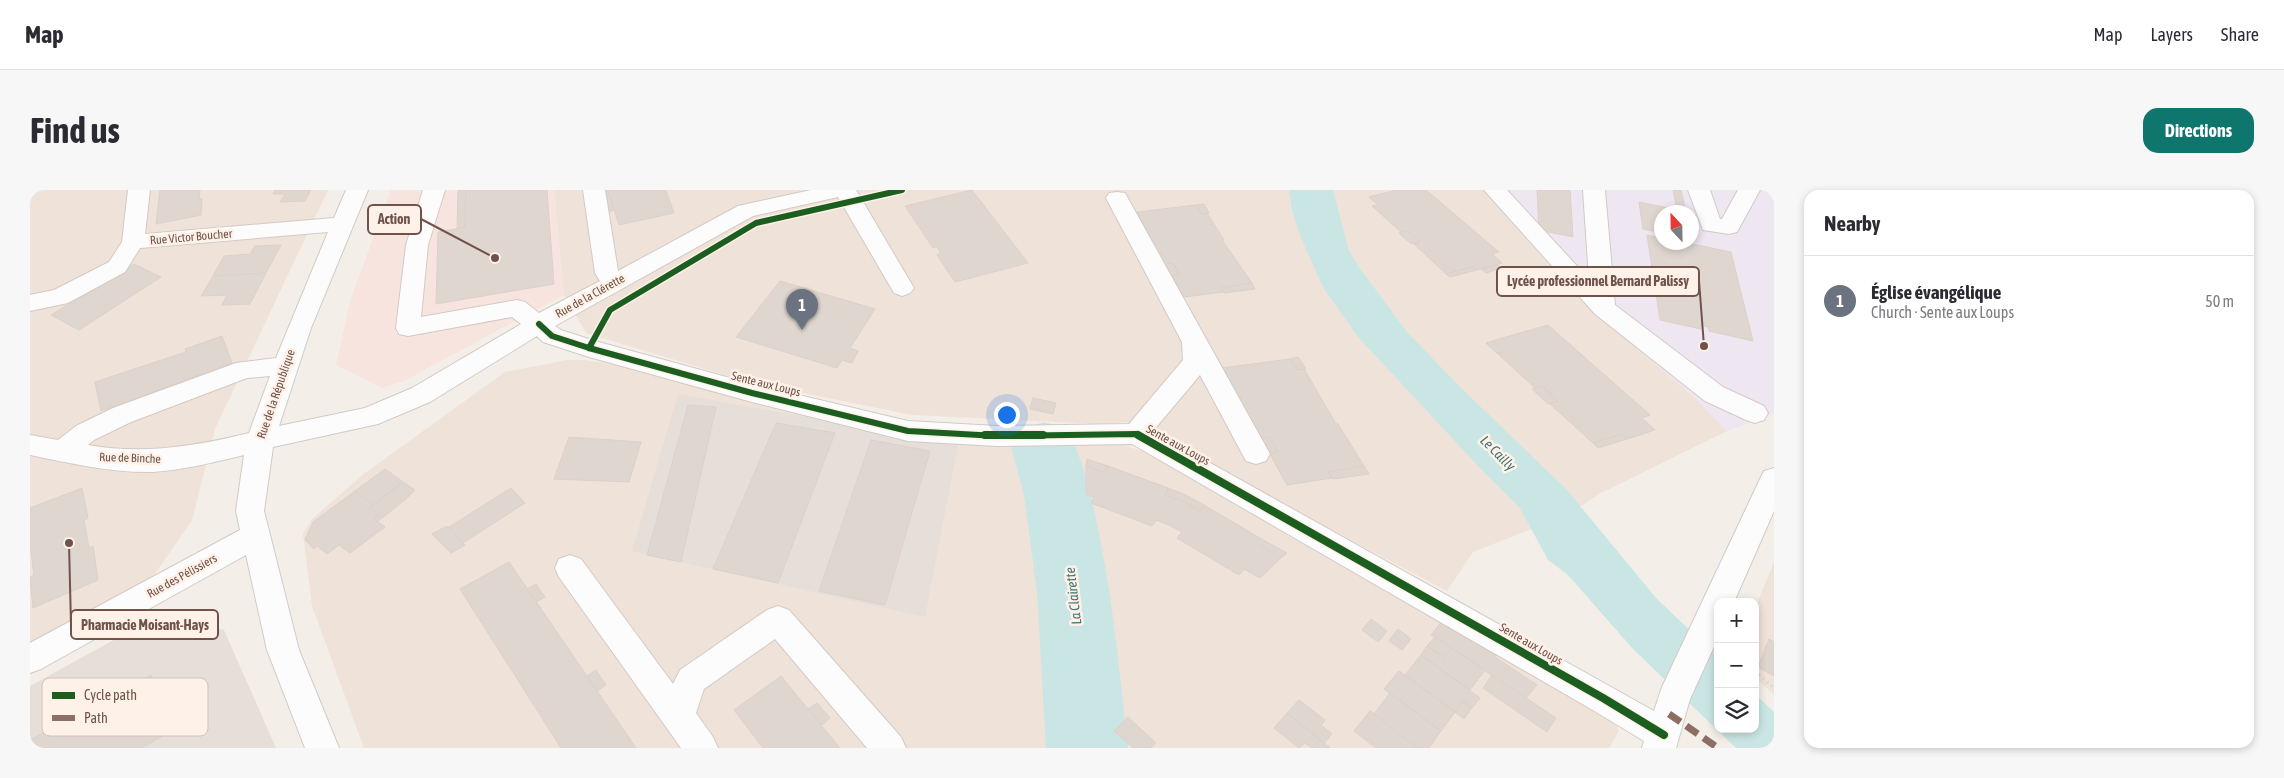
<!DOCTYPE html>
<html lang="en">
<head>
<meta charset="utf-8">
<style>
	body { margin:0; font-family:"Asap Condensed",sans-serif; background:#f7f7f7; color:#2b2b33 }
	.controls { position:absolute; right:15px; bottom:15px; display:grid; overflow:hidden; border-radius:10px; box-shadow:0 2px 8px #0003 }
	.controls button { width:45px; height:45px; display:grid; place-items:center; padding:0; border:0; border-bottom:1px solid #e1e1e2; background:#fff; color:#2b2b33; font:25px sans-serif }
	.compass { position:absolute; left:1624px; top:15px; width:45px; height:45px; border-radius:50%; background:#fff; box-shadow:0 2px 8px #0003; rotate:338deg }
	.you { position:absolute; left:976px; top:224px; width:18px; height:18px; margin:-12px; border:4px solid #fff; border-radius:50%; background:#1a73e8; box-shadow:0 0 0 8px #1a73e833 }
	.badge { display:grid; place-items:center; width:32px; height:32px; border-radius:50%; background:#0f766e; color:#fff; font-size:16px; font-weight:700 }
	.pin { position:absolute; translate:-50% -41px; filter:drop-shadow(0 1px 2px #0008) }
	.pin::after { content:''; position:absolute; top:26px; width:18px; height:15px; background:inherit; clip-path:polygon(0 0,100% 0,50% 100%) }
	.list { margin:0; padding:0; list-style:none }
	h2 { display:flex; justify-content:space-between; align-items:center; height:65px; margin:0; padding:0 20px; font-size:21px }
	h2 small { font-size:16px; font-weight:400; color:#7c7c81 }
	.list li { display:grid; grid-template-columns:32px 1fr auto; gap:15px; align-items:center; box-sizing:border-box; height:90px; padding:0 20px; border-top:1px solid #e1e1e2 }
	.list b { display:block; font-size:19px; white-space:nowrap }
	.list p { margin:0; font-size:16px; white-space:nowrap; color:#7c7c81 }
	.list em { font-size:16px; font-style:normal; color:#7c7c81 }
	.icon { flex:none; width:28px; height:28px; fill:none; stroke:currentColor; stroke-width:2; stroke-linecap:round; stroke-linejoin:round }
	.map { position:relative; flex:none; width:1744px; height:558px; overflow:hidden; border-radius:15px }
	header { display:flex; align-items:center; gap:30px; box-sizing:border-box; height:70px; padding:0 25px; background:#fff; border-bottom:1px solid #e1e1e2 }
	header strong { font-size:24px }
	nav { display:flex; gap:28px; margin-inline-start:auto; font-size:18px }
	.intro { display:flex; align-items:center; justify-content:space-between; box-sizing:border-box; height:120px; padding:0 30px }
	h1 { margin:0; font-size:35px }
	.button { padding:12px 22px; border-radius:15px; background:#0f766e; color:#fff; font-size:18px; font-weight:700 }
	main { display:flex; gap:30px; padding:0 30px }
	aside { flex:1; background:#fff; border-radius:15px; box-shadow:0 2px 8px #0003 }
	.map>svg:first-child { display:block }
	.residential { fill:#efe2d8 }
	.commercial { fill:#f7e4de }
	.industrial { fill:#e6ded9 }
	.education { fill:#eee6f0; fill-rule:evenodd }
	.water { fill:#cae6e4 }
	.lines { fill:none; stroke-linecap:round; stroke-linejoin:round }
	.river { fill:#cae6e4; fill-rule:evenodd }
	.building { fill:#e0d6d0; stroke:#ddd0ca }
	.minor-casing { stroke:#d3cac5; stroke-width:2 }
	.path { stroke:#d6ccca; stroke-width:3; stroke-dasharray:1 4.5; stroke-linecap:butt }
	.minor { fill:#fdfcfc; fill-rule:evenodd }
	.quiet { stroke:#8d6e63; stroke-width:7; stroke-dasharray:14 7; stroke-linecap:butt }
	.cycleway-far1-casing { stroke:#fef2e8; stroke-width:9 }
	.cycleway-casing { stroke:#fef2e8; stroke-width:11 }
	.cycleway-far1 { stroke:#1b5e20; stroke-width:6 }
	.cycleway { stroke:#1b5e20; stroke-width:8 }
	.labels { text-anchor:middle; stroke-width:5; stroke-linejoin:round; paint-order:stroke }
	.street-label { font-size:12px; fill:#70524a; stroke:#fef2e8 }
	.water-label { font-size:14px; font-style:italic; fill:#407375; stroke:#fef2e8 }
	.key { fill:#fef2e8; stroke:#d3c2b9; stroke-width:1 }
	.key-label { font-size:14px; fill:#70524a }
	.leader { fill:none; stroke:#70524a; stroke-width:2 }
	.callout-dot { fill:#70524a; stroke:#fef2e8; stroke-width:2 }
	.callout { fill:#fef2e8; stroke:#70524a; stroke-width:2 }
	.callout-label { font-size:14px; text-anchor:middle; font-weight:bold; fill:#70524a }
</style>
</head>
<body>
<header>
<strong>Map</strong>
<nav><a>Map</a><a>Layers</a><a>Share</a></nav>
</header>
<div class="intro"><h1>Find us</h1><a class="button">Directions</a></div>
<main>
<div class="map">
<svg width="1744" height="558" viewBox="0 0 1744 558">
	<rect width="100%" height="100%" fill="#f4eee8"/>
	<!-- residential -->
	<g class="residential">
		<path d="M 0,0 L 298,0 L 185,239 L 162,330 L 125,384 L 101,400 L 0,453 Z"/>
		<path d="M 524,0 L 1454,0 L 1544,104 L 1665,208 L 1697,241 L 1569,304 L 1537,325 L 1443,362 L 1417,401 L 1097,232 L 1073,234 L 882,225 L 715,191 L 556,143 L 534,105 Z"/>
		<path d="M 538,170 L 554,170 L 606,177 L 823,231 L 1073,249 L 1142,270 L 1581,522 L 1589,541 L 1579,558 L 334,558 L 282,416 L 273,344 L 282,329 L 335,283 L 475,182 Z"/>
		<path d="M 1744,372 L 1744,504 L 1725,488 L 1725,418 Z"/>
	</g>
	<!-- commercial -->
	<path class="commercial" d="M 361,0 L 524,0 L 534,105 L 374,191 L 352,198 L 306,175 L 321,108 Z"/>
	<!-- industrial -->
	<g class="industrial">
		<path d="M 648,204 L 928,255 L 895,427 L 602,361 Z"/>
		<path d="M 131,424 L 194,440 L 246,558 L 0,558 L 0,496 Z"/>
	</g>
	<!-- education -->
	<path class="education" d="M 1454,0 L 1744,0 L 1744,224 L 1697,241 L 1665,208 L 1544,104 ZM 1632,22 L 1662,22 L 1662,52 L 1632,52 Z"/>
	<!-- water -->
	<path class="water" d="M 1259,0 L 1303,0 L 1319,61 L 1331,80 L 1377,142 L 1426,193 L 1536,299 L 1627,409 L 1688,467 L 1688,539 L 1725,539 L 1725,504 L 1744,522 L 1744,558 L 1706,558 L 1603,459 L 1538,385 L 1518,370 L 1490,318 L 1450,278 L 1329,148 L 1294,99 L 1271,48 L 1262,20 Z"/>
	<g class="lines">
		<!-- river -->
		<path class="river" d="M 1014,232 L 1037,239 C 1055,274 1063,311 1070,349 C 1084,418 1090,488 1098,558 L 1016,558 L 1007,402 L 994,305 L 981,257 L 991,239 Z"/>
	</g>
	<!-- building -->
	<g class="building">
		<path d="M 130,0 L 170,0 L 169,9 L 172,9 L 171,25 L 126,34 Z"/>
		<path d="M 281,0 L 275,11 L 250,12 L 255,4 L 243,4 L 245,0 Z"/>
		<path d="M 428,0 L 436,0 L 435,37 L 427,39 Z"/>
		<path d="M 436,0 L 517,0 L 524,94 L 406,114 L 408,42 L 435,37 Z"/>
		<path d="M 572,0 L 578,0 L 584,20 L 579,22 Z"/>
		<path d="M 578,0 L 636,0 L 644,23 L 589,35 Z"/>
		<path d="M 942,0 L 998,73 L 925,92 L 907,65 L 911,63 L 907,57 L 903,58 L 875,16 Z"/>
		<path d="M 1367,0 L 1396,0 L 1469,62 L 1462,64 L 1472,73 L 1447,80 L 1442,77 L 1416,84 L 1384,54 L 1390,52 L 1378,41 L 1371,42 L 1342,16 L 1348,15 L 1339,7 Z"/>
		<path d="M 1507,0 L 1540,0 L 1543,47 L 1509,40 Z"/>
		<path d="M 1643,0 L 1651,0 L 1656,22 L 1648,22 L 1647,20 Z"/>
		<path d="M 1609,12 L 1648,20 L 1648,22 L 1632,22 L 1632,43 L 1613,39 Z"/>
		<path d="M 1174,14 L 1179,23 L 1171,24 L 1166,15 Z"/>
		<path d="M 1166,15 L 1171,24 L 1177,23 L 1194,50 L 1192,50 L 1222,93 L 1191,98 L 1193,102 L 1154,107 L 1142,85 L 1149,84 L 1143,73 L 1136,73 L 1107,22 Z"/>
		<path d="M 1378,41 L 1390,52 L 1381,54 L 1369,43 Z"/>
		<path d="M 1617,45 L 1632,48 L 1632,52 L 1653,52 L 1655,56 L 1662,57 L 1662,54 L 1701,62 L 1723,151 L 1679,141 L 1678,137 L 1670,135 L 1671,139 L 1630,130 Z"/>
		<path d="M 251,55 L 236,83 L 183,86 L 194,66 L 220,64 L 225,56 Z"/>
		<path d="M 1143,73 L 1149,84 L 1135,86 L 1129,75 Z"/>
		<path d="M 104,74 L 131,87 L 49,140 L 21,125 Z"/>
		<path d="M 1467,75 L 1472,78 L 1456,83 L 1451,79 Z"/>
		<path d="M 1442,77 L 1447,80 L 1420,87 L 1416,84 Z"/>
		<path d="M 236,83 L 220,114 L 192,115 L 197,105 L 171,106 L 183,86 Z"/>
		<path d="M 750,91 L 845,119 L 820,158 L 828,161 L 822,173 L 812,170 L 807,178 L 706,147 Z"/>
		<path d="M 1222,93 L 1225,99 L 1194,103 L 1191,98 Z"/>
		<path d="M 1518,135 L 1620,225 L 1612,228 L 1625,240 L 1597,249 L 1592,244 L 1563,253 L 1520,214 L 1528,211 L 1512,196 L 1505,198 L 1467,163 L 1473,162 L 1462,151 Z"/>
		<path d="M 192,146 L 202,173 L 71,221 L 65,192 L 156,162 L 155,159 Z"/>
		<path d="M 1462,151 L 1473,162 L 1467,163 L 1456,153 Z"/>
		<path d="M 1268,167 L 1276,179 L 1267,180 L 1260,169 Z"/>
		<path d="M 1260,169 L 1267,180 L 1274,179 L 1306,234 L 1308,234 L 1334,276 L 1298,282 L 1302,288 L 1257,295 L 1240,264 L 1248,262 L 1239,247 L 1231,249 L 1192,178 Z"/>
		<path d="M 1512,196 L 1528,211 L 1518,214 L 1502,199 Z"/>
		<path d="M 1003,208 L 1026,213 L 1023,224 L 1000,219 Z"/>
		<path d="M 658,215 L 686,217 L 651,372 L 617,365 Z"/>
		<path d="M 746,233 L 805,243 L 748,393 L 683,379 Z"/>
		<path d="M 1592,244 L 1597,249 L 1568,258 L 1563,253 Z"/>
		<path d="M 539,247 L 611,252 L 599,292 L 524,289 Z"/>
		<path d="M 1239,247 L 1248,262 L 1232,265 L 1231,249 Z"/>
		<path d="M 841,250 L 900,261 L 855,415 L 789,401 Z"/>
		<path d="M 1057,269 L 1078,276 L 1075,283 L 1056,276 Z"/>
		<path d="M 1056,276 L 1075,283 L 1078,276 L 1138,298 L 1135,305 L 1152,311 L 1170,321 L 1174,315 L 1235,351 L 1230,356 L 1251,368 L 1230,388 L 1214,379 L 1209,385 L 1147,348 L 1152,342 L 1139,335 L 1126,330 L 1122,336 L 1061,313 L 1064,307 L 1056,304 Z"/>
		<path d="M 1334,276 L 1339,284 L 1303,289 L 1298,282 Z"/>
		<path d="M 355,279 L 373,292 L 343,315 L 325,301 Z"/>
		<path d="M 373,292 L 385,300 L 376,309 L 347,332 L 344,329 L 349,325 L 340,317 Z"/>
		<path d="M 52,298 L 58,328 L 54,330 L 59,358 L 63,356 L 68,390 L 3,418 L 0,387 L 4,385 L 0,354 L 0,318 Z"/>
		<path d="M 481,298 L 495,313 L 433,353 L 419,337 Z"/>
		<path d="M 1138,298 L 1156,305 L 1174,315 L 1170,321 L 1152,311 L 1135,305 Z"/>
		<path d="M 325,301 L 343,315 L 340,317 L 349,325 L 344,329 L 355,337 L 320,363 L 309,355 L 297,364 L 287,356 L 284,359 L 275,350 L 283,332 Z"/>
		<path d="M 417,336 L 435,355 L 421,363 L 402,344 Z"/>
		<path d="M 1235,351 L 1257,363 L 1251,368 L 1230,356 Z"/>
		<path d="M 479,372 L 557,486 L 606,558 L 531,558 L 430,399 Z"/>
		<path d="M 506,394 L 515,407 L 506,412 L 497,399 Z"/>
		<path d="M 1416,426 L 1472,459 L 1465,467 L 1507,495 L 1496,508 L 1401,445 Z"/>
		<path d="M 1341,429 L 1357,441 L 1348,452 L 1332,440 Z"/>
		<path d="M 1368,439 L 1381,449 L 1376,455 L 1363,445 Z"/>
		<path d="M 1363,445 L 1376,455 L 1372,460 L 1359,451 Z"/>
		<path d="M 1405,447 L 1422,458 L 1414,467 L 1397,456 Z"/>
		<path d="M 1739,449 L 1744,452 L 1744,486 L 1728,477 Z"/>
		<path d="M 1397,456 L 1414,467 L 1422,458 L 1455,480 L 1440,500 L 1391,465 Z"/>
		<path d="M 1391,465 L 1450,508 L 1442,518 L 1432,511 L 1425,522 L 1375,485 Z"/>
		<path d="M 566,480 L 576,495 L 567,501 L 557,486 Z"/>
		<path d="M 1369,481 L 1425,522 L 1411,541 L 1354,499 Z"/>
		<path d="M 121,485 L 142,541 L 111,558 L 0,558 L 0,550 Z"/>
		<path d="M 1462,485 L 1526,528 L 1517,542 L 1453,498 Z"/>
		<path d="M 751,486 L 778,519 L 810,558 L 733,558 L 704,520 Z"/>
		<path d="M 1360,503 L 1411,541 L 1399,558 L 1387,558 L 1344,524 Z"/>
		<path d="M 1269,510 L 1295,530 L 1291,535 L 1302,544 L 1294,553 L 1257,523 Z"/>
		<path d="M 1432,511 L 1442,518 L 1434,529 L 1425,522 Z"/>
		<path d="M 787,513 L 800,528 L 792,535 L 778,519 Z"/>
		<path d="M 1340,521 L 1344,524 L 1387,558 L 1346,558 L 1324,541 Z"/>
		<path d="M 1257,523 L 1294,553 L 1300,558 L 1282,558 L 1275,553 L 1269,558 L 1244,538 Z"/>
		<path d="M 1098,527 L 1126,553 L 1121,558 L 1103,558 L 1084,541 Z"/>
	</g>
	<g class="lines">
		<defs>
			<g id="minor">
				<path d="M 98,0 L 120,0 L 115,44 L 304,28 L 316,0 L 338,0 L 281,138 L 249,236 L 335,218 L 382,198 L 491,134 L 482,127 L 378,146 L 369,144 L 366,138 L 376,55 L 393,0 L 415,0 L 398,55 L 391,127 L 487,110 L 495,112 L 509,123 L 570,91 L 565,83 L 553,0 L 575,0 L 588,81 L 708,16 L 781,0 L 826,0 L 884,98 L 880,103 L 872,106 L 864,103 L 808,7 L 723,26 L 525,136 L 531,140 L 565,151 L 722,194 L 878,231 L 967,236 L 1099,234 L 1153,170 L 1152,152 L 1076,8 L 1079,3 L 1087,2 L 1095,3 L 1240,264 L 1236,271 L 1226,274 L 1216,271 L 1170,185 L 1123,241 L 1624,521 L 1632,497 L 1730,289 L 1734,281 L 1744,278 L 1744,321 L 1704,412 L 1688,412 L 1688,448 L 1660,509 L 1646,558 L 1612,558 L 1614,551 L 1561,519 L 1102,254 L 967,256 L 878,251 L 722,212 L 559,167 L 513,152 L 507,146 L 400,212 L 348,234 L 243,257 L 234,321 L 269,460 L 309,558 L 275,558 L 237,460 L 216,365 L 11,479 L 0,483 L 0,453 L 210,340 L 206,321 L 214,265 C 185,272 153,280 123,282 C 82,283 40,273 0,265 L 0,245 L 28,250 L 46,236 L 83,218 L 206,173 L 246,168 L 298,42 L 110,58 L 95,82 L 38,113 L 0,121 L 0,105 L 24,100 L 79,72 L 92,52 ZM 240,186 L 219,243 C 167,256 112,265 58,255 L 64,250 L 101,232 L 217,188 Z"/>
				<path d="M 1454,0 L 1477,0 L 1559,89 L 1553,0 L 1575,0 L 1585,115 L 1693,197 L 1734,216 L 1738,223 L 1734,230 L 1725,233 L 1716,230 L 1675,211 L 1565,124 Z"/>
				<path d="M 1658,0 L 1680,0 L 1690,29 L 1692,29 L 1708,0 L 1730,0 L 1707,42 L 1699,44 L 1673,40 Z"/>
				<path d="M 540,365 L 551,369 L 643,494 L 650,480 L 737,420 L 748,416 L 759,420 L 871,547 L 876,558 L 837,558 L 745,449 L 674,499 L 666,523 L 683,547 L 688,558 L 651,558 L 529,387 L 525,378 L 529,369 Z"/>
			</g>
		</defs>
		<!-- minor casing -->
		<use href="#minor" class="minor-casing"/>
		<!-- path -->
		<path class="path" d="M 1725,481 L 1744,498"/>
		<!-- minor -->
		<use href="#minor" class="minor"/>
		<!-- quiet -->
		<path class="quiet" d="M 1639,524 L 1688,558"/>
		<defs>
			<g id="cycleway-far1">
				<path d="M 509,134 L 522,146 L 559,158 L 722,203 L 878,241 L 967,246 L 1106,244 L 1111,247"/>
				<path d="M 559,158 L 580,120 L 726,33 L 872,0"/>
			</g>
			<g id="cycleway">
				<path d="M 955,245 L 1013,245"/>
				<path d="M 1108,245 L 1573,508 L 1634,545"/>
			</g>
		</defs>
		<!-- cycleway-far1 casing -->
		<use href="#cycleway-far1" class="cycleway-far1-casing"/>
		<!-- cycleway casing -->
		<use href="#cycleway" class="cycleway-casing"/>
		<!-- cycleway-far1 -->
		<use href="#cycleway-far1" class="cycleway-far1"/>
		<!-- cycleway -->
		<use href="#cycleway" class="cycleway"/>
	</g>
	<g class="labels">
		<!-- street labels -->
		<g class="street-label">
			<text transform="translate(161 47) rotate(-5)" y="4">Rue Victor Boucher</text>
			<text transform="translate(560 106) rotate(-29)" y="4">Rue de la Clérette</text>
			<text transform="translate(736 194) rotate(14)" y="4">Sente aux Loups</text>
			<text transform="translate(246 204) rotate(-71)" y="4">Rue de la République</text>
			<text transform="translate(1148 255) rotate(29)" y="4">Sente aux Loups</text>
			<text transform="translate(100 268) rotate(2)" y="4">Rue de Binche</text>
			<text transform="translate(152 386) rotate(-29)" y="4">Rue des Pélissiers</text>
			<text transform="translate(1501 454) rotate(30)" y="4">Sente aux Loups</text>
		</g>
		<!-- water labels -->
		<g class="water-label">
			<text transform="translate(1468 263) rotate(45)" y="5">Le Cailly</text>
			<text transform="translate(1043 406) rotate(-97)" y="5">La Clairette</text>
		</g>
	</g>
	<!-- legend -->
	<rect x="12" y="488" width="166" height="58" rx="8" class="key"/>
	<rect x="22" y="502" width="23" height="7" fill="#1b5e20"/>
	<rect x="22" y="525" width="23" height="6" fill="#8d6e63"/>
	<g class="key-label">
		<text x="54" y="510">Cycle path</text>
		<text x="54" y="533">Path</text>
	</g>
	<!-- callouts -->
	<path class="leader" d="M465 68L391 29M1674 156L1669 91M39 353L41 435"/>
	<g class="callout-dot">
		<circle cx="465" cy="68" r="5"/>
		<circle cx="1674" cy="156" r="5"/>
		<circle cx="39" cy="353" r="5"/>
	</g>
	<g class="callout">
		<rect x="338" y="15" width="53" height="29" rx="5"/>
		<rect x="1467" y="77" width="202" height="29" rx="5"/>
		<rect x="41" y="420" width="147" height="29" rx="5"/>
	</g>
	<g class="callout-label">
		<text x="364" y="34">Action</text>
		<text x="1568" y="96">Lycée professionnel Bernard Palissy</text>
		<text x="115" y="440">Pharmacie Moisant-Hays</text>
	</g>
</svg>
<div class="controls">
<button>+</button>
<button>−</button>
<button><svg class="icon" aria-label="layers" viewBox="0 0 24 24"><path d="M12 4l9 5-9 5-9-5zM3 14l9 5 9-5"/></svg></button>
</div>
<svg class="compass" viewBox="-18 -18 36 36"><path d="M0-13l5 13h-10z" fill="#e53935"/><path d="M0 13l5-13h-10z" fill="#7c7c81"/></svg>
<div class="you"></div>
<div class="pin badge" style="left:772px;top:140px;background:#6b7280">1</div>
</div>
<aside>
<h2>Nearby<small></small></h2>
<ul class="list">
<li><span class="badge" style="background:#6b7280">1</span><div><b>Église évangélique</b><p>Church · Sente aux Loups</p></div><em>50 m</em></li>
</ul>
</aside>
</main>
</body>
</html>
